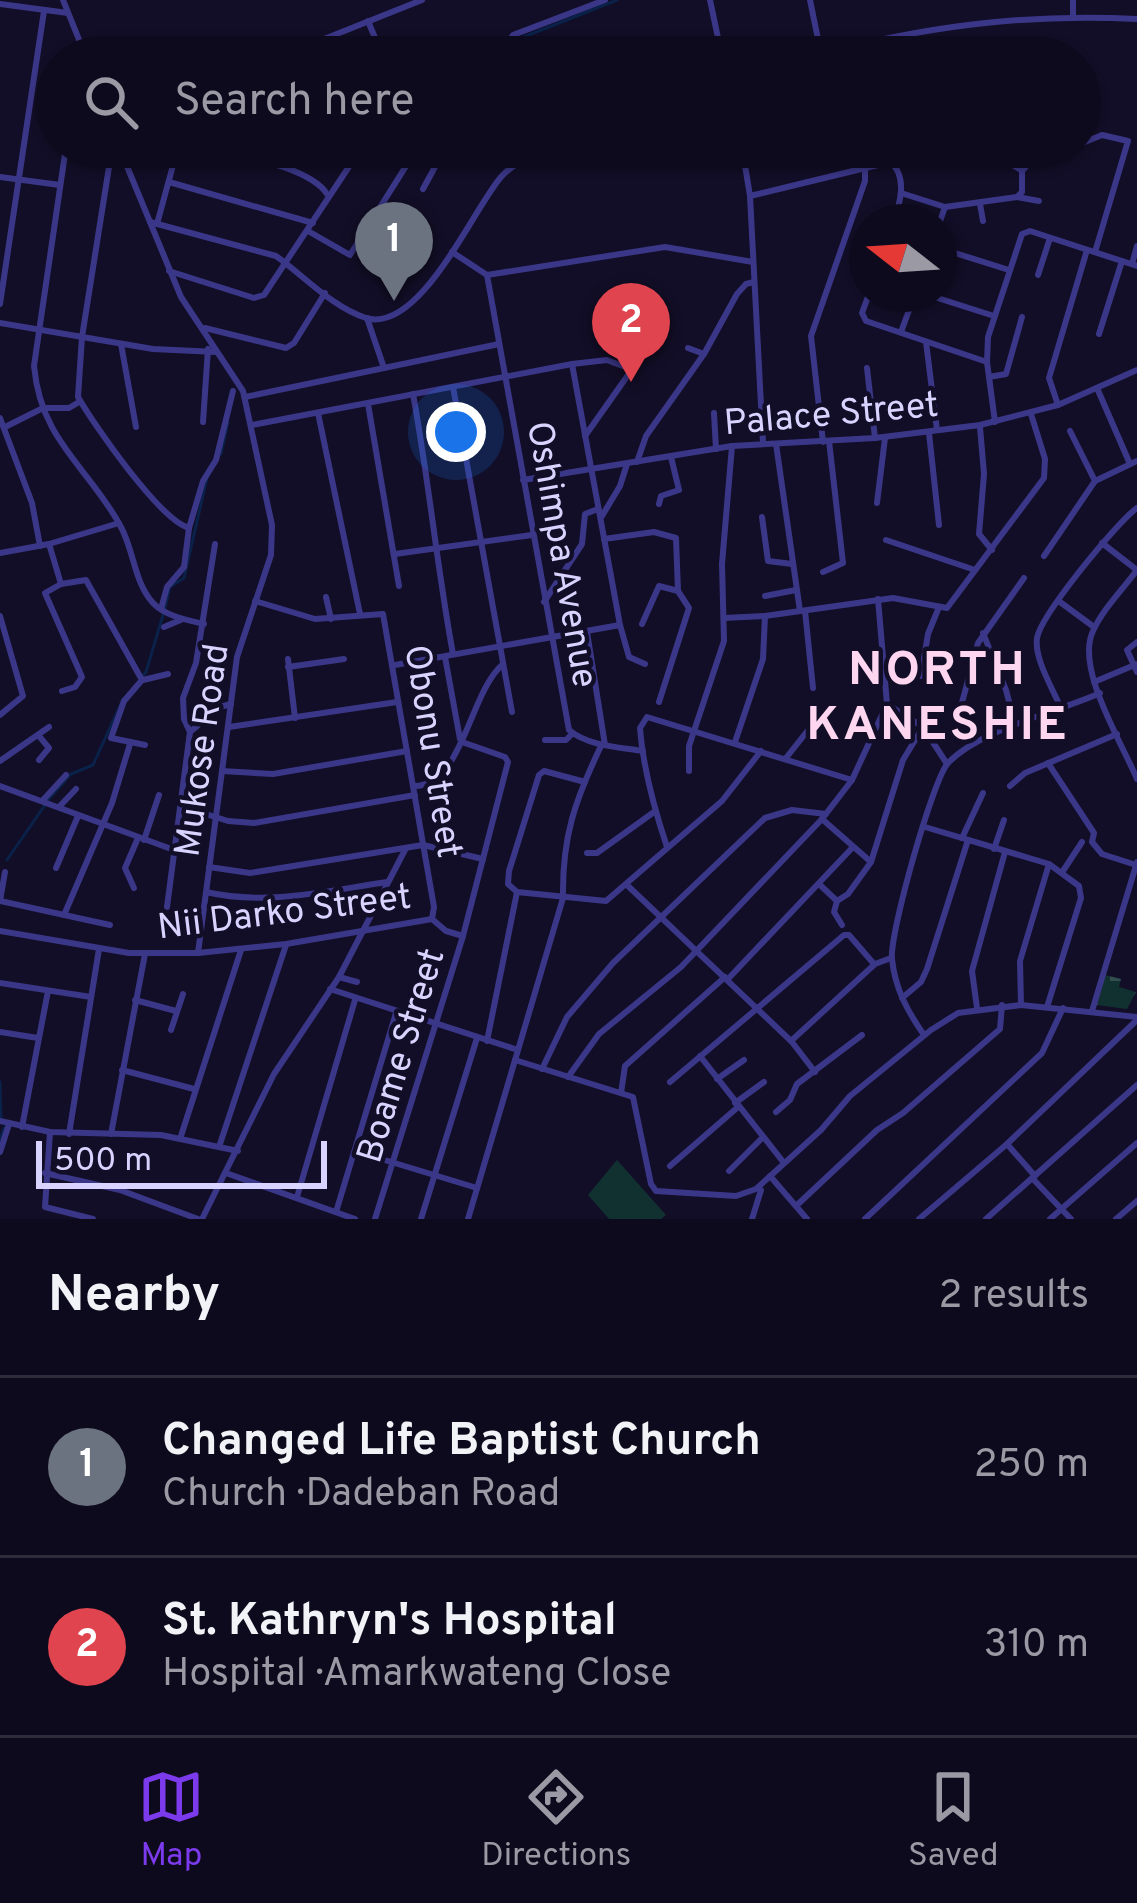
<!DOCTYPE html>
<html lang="en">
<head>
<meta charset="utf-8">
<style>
	body { margin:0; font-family:Overpass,sans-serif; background:#171326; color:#f1f3f6 }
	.compass { position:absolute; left:849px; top:204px; width:108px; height:108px; border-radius:50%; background:#0e0a1d; box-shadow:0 3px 9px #0004; rotate:287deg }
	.scale { position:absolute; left:36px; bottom:30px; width:291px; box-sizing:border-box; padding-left:12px; border:6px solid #d9d4ff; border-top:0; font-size:33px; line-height:42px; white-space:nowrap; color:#d9d4ff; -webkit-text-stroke:9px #120e27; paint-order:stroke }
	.you { position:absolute; left:456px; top:432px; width:42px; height:42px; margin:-30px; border:9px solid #fff; border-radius:50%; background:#1a73e8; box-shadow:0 0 0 18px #1a73e833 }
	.badge { display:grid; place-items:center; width:78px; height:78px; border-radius:50%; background:#7c3aed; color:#fff; font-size:39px; font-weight:700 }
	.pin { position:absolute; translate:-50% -99px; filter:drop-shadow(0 3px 6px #0008) }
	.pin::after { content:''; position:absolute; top:63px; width:42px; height:36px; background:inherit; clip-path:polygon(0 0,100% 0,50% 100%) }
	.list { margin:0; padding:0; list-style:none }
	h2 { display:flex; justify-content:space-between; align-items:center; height:156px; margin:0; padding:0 48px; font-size:51px }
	h2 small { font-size:39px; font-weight:400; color:#9b9aa4 }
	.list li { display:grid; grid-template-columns:78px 1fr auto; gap:36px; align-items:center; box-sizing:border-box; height:180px; padding:0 48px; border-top:3px solid #2e2b3b }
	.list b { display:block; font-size:45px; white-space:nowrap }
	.list p { margin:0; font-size:39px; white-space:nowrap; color:#9b9aa4 }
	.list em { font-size:39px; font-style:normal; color:#9b9aa4 }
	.icon { flex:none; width:66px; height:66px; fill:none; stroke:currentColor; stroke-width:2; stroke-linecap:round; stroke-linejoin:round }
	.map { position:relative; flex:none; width:1137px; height:1219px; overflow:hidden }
	.search { position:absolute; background:#0e0a1d; box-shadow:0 3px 9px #0004; left:36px; right:36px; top:36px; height:132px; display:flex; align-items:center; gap:30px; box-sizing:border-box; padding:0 42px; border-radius:66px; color:#9b9aa4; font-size:45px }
	.sheet { height:516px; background:#0e0a1d }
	nav { display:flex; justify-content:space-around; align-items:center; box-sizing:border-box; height:168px; border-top:3px solid #2e2b3b; background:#0e0a1d; font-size:33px; color:#9b9aa4 }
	nav a { display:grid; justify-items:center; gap:6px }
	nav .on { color:#7c3aed }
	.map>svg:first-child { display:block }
	.cemetery { fill:url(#cemetery-stones) }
	.pitch { fill:#113130 }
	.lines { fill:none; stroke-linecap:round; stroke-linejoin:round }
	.stream { stroke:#0a214a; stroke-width:3 }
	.minor { stroke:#3b3788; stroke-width:6 }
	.labels { text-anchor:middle; stroke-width:9; stroke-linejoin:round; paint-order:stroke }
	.street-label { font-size:36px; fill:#d9d4ff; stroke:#120e27 }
	.district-label { font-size:48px; font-weight:bold; letter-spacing:3px; fill:#ffd6ef; stroke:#120e27 }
</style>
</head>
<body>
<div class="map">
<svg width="1137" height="1219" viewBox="0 0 1137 1219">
	<defs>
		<pattern id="cemetery-stones" width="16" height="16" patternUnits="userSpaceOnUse" patternTransform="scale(3)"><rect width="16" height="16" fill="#113130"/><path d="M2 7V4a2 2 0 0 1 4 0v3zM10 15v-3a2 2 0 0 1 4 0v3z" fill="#334e4f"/></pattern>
	</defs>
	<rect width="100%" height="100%" fill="#120e27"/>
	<!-- cemetery -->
	<path class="cemetery" d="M 1105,975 L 1121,979 L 1119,987 L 1136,992 L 1127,1009 L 1097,1005 Z"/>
	<!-- pitch -->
	<path class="pitch" d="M 617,1160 L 666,1215 L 661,1219 L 609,1219 L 588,1195 Z"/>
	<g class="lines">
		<!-- stream -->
		<g class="stream">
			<path d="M 515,57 L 515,46 L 521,38 L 617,0"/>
			<path d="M 221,454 L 228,423"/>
			<path d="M 165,608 L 170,587 L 184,578 L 207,478"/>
			<path d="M 141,678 L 146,672 L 163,615"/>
			<path d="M 48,800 L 71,774 L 93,765 L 123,699"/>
			<path d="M 7,860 L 45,805"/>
			<path d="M 0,1082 L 1,1118"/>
			<path d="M 0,1140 L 4,1128"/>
		</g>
		<!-- minor -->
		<g class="minor">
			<path d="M 63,0 L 86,57"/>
			<path d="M 710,0 L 722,57"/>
			<path d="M 810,0 L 821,54"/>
			<path d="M 1073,0 L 1073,17"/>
			<path d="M 0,4 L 68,13"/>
			<path d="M 368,21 L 383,57"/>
			<path d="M 329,38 L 337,57"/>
			<path d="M 279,57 L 422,0"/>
			<path d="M 453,57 L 458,55"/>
			<path d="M 508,57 L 507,45 L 513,35 L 605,0"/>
			<path d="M 810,57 C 919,27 1024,13 1137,19"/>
			<path d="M 1080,144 L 1102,135 L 1128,141 L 1095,252"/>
			<path d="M 66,147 L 34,366 C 41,442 89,467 121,527 C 134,551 134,582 153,603 C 165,616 187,620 204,624"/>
			<path d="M 119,147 L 181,297 L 243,391 L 272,525 L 271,555 L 237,657 L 198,953"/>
			<path d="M 207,147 C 238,155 310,167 327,194"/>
			<path d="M 419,147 L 432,156 L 436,165 L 423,189"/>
			<path d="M 742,147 L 750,196 L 763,443"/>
			<path d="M 1045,147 L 1063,147"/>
			<path d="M 121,152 L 109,167 L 82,337 L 78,397 C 94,425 160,520 189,528"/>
			<path d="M 1005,161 L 1021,147"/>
			<path d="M 270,164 L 276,147"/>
			<path d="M 1022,171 L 1029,163 L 1041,162"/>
			<path d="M 0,177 L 60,185"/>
			<path d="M 169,182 L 313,223"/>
			<path d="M 901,193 L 945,207 L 1017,197 L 1022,192 L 1022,171 C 1005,157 987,158 967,162"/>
			<path d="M 750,196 L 890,162 C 908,176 900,203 894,222"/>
			<path d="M 1017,197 L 1039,201"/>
			<path d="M 980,204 L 983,221"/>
			<path d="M 150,222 L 276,256 C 303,275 332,307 366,318 C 420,334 473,209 501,177 C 515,161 537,155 557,147"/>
			<path d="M 157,224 L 178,147"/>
			<path d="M 939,224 L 945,207"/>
			<path d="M 308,231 L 350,255 L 418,147"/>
			<path d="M 939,248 L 1009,270"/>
			<path d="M 452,252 L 487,275 L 569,730 C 588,746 618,747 643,751"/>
			<path d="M 1132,264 L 1137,246"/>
			<path d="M 169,271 L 254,298 L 264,295 L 362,147"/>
			<path d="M 487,275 L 665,247 L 753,262"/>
			<path d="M 1038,275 L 1050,238"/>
			<path d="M 869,294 L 862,313 L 866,321 L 987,362"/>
			<path d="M 925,294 L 994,316"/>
			<path d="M 0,304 L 44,11"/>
			<path d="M 367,318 L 384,368"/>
			<path d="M 0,323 L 153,349 L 216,352"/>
			<path d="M 205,328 L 286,348 L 294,343 L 325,293"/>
			<path d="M 901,332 L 915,294"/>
			<path d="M 1099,334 L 1122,261"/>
			<path d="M 926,342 L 937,430"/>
			<path d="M 121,344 L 136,427"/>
			<path d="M 688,348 L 704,354"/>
			<path d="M 572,364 L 620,625 L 629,657 L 645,664"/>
			<path d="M 867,368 L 875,438"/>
			<path d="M 989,377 L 1006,374 L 1022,317"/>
			<path d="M 453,387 L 512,712"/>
			<path d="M 1097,388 L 1130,464"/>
			<path d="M 413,394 C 429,481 437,568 453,654"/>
			<path d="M 245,397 L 499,344"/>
			<path d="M 368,404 L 399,586"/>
			<path d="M 1058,405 L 1049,378 L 1087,250"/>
			<path d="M 318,413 L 360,614"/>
			<path d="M 714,413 L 716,449"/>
			<path d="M 0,418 L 32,503 L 40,546"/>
			<path d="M 203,422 L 208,349"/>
			<path d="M 995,422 L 987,362 L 988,337 L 1022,234 L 1030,231 L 1137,266"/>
			<path d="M 252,425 L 572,364 L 607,360 L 633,370"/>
			<path d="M 5,427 L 43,408 L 69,408 L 79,402"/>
			<path d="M 980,427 L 984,474 L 979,534 L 992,550"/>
			<path d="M 1070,431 L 1095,481"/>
			<path d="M 929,433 L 939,525"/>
			<path d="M 585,436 L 652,341"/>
			<path d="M 823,442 L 811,336 L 865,181 L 865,169"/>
			<path d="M 776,444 L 800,611"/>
			<path d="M 637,462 L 646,436 L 704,354 L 737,294 L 746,284 L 754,282"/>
			<path d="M 523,480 L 732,446 L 875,438 L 980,425 L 1058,405 L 1137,370"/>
			<path d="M 877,503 L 885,438"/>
			<path d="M 659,504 L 661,496 L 679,490 L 671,457"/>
			<path d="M 602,516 L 620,486 L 627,464"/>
			<path d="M 762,517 L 768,561 L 792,564"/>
			<path d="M 604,539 L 654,532 L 676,538 L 678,591 L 689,608 L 659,702"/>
			<path d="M 886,540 L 975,570"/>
			<path d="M 1102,543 L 1137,570"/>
			<path d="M 49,544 L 61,584"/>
			<path d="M 0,553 L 49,544 L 119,523"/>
			<path d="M 395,554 L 532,535"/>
			<path d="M 1044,556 L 1095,481 L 1137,461"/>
			<path d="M 1137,570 C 1123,589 1103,609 1093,631 C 1075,668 1122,743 1137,779"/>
			<path d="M 823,572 L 843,563 L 829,441"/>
			<path d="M 765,596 L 796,590"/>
			<path d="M 326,597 L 331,619"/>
			<path d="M 255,601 L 315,619 L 383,614 L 434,907 L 432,919"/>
			<path d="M 544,602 L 582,544 L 585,514 L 598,509"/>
			<path d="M 1060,602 L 1094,627"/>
			<path d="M 161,609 L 167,587 L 184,567 L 189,528 L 203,481 L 216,460 L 233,391"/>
			<path d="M 805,611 L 813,688"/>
			<path d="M 0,616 L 23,696 L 0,715"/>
			<path d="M 724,618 L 765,616 L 893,598 L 947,608 L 1044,478 L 1045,459 L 1031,414"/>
			<path d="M 642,624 L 659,586 L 678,591"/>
			<path d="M 164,627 L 183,619"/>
			<path d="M 587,632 L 605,745"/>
			<path d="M 983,633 L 1006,690 L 1015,724"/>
			<path d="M 1137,642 L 1127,650 L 1137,672"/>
			<path d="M 445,657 L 460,739"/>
			<path d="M 288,659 L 295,718"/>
			<path d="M 395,665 L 620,625"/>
			<path d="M 288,667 L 344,659"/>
			<path d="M 921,676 L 928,634 L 939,607"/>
			<path d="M 143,680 L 168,674"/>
			<path d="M 1094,682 L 1137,664"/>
			<path d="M 62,691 L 75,687 L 82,677 L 45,593 L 61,584 L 86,580 L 142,680 L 124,701 L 111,738 L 145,745"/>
			<path d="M 887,704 L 923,727 L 947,764"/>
			<path d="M 960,710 L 978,643 L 1024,578"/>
			<path d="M 1062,711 C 1054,690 1034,660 1037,638 C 1041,615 1116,523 1137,508"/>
			<path d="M 229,727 L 397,702"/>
			<path d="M 190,732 L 220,707 L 231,704"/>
			<path d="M 39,736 L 49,748 L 39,760"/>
			<path d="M 545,740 L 566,740 L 572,734"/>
			<path d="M 735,742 L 763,659 L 765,616"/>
			<path d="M 786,758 L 809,729"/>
			<path d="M 0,761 L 49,727"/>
			<path d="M 1048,763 L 1094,833 L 1092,842 L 1102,854 L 1136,865"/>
			<path d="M 222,771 L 273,774 L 407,751"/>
			<path d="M 689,771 L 689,746 L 724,641 L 722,564 L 732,446"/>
			<path d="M 0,786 L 174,850"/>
			<path d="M 414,786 C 463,786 469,693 503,664"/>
			<path d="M 1010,786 L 1025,773 L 1117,734"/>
			<path d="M 43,800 L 66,775"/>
			<path d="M 180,806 L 228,821 L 254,823 L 415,795"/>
			<path d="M 59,807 L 76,789"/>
			<path d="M 822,819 L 871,862"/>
			<path d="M 925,827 L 1049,864 L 1079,886 L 1081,898 L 1047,1007"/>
			<path d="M 962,838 L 983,793"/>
			<path d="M 144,840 L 159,795"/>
			<path d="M 667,847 C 654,808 643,769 640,728 L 647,717 L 852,780"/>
			<path d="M 994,849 L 1004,820"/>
			<path d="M 587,853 L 597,853 L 654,812"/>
			<path d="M 209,867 L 250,873 L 423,845 L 483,859"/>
			<path d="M 56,868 L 78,816"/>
			<path d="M 1063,871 L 1082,842"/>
			<path d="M 819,884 L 837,901 L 848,894 L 871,862 L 903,760 L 923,727"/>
			<path d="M 627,885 L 791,1041 L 875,964 L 891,958"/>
			<path d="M 134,888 L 125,868 L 138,838"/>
			<path d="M 206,892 C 267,906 326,891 387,882"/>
			<path d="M 517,892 L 606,901 L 722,801 L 761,751"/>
			<path d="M 517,892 L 508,884 L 509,871 L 539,775 L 544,771 L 585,782"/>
			<path d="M 0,901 L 110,925"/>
			<path d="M 0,901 L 5,872"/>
			<path d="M 837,901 L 834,912 L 842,925"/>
			<path d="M 167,907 L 190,732 L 184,719 L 183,698 L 196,663 L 215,544"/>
			<path d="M 64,915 L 112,803 L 130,744"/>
			<path d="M 432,919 L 446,931 L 463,936"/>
			<path d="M 0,931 L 129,953 L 198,953 L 286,944 L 432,919"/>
			<path d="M 339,977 L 357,982"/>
			<path d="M 728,979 L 853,847"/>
			<path d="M 0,983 L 91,997"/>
			<path d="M 330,989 L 518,1050"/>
			<path d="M 902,998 L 921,982 L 927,969 L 968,840"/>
			<path d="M 135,1000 L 176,1011"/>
			<path d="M 1021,1005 L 1020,961 L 1049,864"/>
			<path d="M 977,1008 L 972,971 L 1005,852"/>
			<path d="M 1092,1011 L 1137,862"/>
			<path d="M 171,1030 L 183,994"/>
			<path d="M 0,1032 L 38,1038"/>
			<path d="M 924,1035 C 908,1012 895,989 892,959 C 889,935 933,779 948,763 C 980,729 1056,713 1100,693"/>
			<path d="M 487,1041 L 517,892"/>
			<path d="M 792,1042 L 815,1072"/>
			<path d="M 700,1056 L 784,1163"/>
			<path d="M 515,1060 L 633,1097 L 651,1184 L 656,1191 L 736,1196 L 756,1189 L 821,1130 L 850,1096 L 931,1030 L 958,1013 L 1021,1005 L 1137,1017"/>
			<path d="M 542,1069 L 567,1017 L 613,963 L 765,818 L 792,810 L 826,814"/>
			<path d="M 122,1070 L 194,1089"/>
			<path d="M 568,1077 L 599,1034 L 681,967 L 822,819 L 852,780 L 887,704 L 878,599"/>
			<path d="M 717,1079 L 744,1060"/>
			<path d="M 670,1082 L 844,935 L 849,935 L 874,964"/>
			<path d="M 621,1093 L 625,1066 L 725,977"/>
			<path d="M 735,1103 L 764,1082"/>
			<path d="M 776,1112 L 790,1100 L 797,1084 L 862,1035"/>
			<path d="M 0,1121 L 50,1132 L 161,1135 L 238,1151"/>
			<path d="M 22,1127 L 48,991"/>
			<path d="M 50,1132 L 45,1207 L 93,1219"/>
			<path d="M 69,1134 L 99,949"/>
			<path d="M 111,1134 L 145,954"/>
			<path d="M 180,1139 L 241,950"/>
			<path d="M 1007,1144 L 1035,1176"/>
			<path d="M 219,1147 L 286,945"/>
			<path d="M 355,1151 L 477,1188"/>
			<path d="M 0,1152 L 9,1124"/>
			<path d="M 670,1166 L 738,1107"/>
			<path d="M 729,1171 L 762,1138"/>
			<path d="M 45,1173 L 120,1190 L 198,1219"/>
			<path d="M 226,1173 L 355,1219"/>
			<path d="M 770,1176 L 807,1219"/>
			<path d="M 1033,1179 L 1071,1219"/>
			<path d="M 297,1197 L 355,1000"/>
			<path d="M 796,1206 L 877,1130 L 903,1113 L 1000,1029 L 1002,1005"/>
			<path d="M 336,1212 L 396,1013"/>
			<path d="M 202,1219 L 274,1074 L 339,977 L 406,848"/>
			<path d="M 375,1219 L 463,936 L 508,762 L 505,757 L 462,742"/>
			<path d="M 421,1219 L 477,1038"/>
			<path d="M 468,1219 L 563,898 C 562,837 575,800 601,746"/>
			<path d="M 752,1219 L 761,1190"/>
			<path d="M 865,1219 L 1042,1053 L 1063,1008"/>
			<path d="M 919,1219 L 1007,1144 L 1137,1020"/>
			<path d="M 986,1219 L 1137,1085"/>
			<path d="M 1050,1219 L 1137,1143"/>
			<path d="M 1116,1219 L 1137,1201"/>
		</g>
	</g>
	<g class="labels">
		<!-- street labels -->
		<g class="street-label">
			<text transform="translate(831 412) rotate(-5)" y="13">Palace Street</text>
			<text transform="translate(564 554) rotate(80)" y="13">Oshimpa Avenue</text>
			<text transform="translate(200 750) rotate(-82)" y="13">Mukose Road</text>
			<text transform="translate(435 751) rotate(81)" y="13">Obonu Street</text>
			<text transform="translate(284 910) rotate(-7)" y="13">Nii Darko Street</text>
			<text transform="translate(399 1055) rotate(-73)" y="13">Boame Street</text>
		</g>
		<!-- district labels -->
		<g class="district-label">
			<text x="938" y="684">NORTH<tspan x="938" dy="55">KANESHIE</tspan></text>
		</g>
	</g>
</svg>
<svg class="compass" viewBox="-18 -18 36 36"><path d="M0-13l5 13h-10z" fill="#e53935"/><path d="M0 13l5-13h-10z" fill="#9b9aa4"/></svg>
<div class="scale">500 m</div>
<div class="you"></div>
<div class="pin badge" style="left:394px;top:301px;background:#6b7280">1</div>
<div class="pin badge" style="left:631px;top:382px;background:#e0444e">2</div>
<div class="search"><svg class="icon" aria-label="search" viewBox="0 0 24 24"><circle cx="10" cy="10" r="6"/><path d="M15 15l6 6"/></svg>Search here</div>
</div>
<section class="sheet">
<h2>Nearby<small>2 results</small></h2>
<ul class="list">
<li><span class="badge" style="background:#6b7280">1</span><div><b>Changed Life Baptist Church</b><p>Church · Dadeban Road</p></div><em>250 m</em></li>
<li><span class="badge" style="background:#e0444e">2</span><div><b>St. Kathryn's Hospital</b><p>Hospital · Amarkwateng Close</p></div><em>310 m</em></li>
</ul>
</section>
<nav>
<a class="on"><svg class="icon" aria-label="map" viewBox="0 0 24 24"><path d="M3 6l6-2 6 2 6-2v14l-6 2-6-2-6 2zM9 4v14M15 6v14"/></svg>Map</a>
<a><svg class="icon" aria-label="directions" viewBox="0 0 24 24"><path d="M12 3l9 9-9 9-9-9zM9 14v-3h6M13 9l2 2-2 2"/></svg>Directions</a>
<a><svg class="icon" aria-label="saved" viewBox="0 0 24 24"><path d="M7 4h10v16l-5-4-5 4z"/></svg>Saved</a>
</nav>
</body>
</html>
